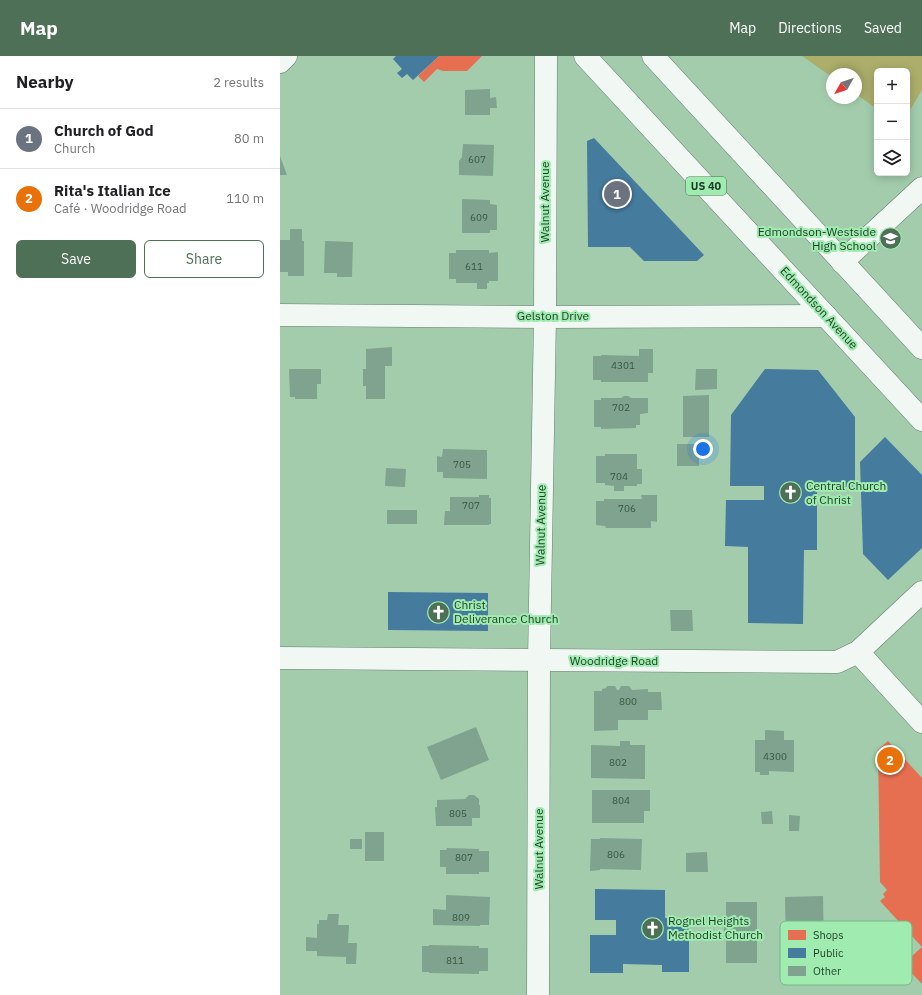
<!DOCTYPE html>
<html lang="en">
<head>
<meta charset="utf-8">
<style>
	body { margin:0; font-family:"IBM Plex Sans",sans-serif; background:#f6f6f6; color:#202124 }
	.controls { position:absolute; right:12px; top:12px; display:grid; overflow:hidden; border-radius:6px; box-shadow:0 2px 10px #0003 }
	.controls button { width:36px; height:36px; display:grid; place-items:center; padding:0; border:0; border-bottom:1px solid #e0e0e0; background:#fff; color:#202124; font:20px sans-serif }
	.compass { position:absolute; left:546px; top:12px; width:36px; height:36px; border-radius:50%; background:#fff; box-shadow:0 2px 10px #0003; rotate:230deg }
	.you { position:absolute; left:423px; top:393px; width:14px; height:14px; margin:-10px; border:3px solid #fff; border-radius:50%; background:#1a73e8; box-shadow:0 0 0 6px #1a73e833 }
	.badge { display:grid; place-items:center; width:26px; height:26px; border-radius:50%; background:#4d7056; color:#fff; font-size:13px; font-weight:700 }
	.pin { position:absolute; translate:-50% -50%; border:2px solid #fff; box-shadow:0 1px 4px #0006 }
	.list { margin:0; padding:0; list-style:none }
	h2 { display:flex; justify-content:space-between; align-items:center; height:52px; margin:0; padding:0 16px; font-size:17px }
	h2 small { font-size:13px; font-weight:400; color:#757577 }
	.list li { display:grid; grid-template-columns:26px 1fr auto; gap:12px; align-items:center; box-sizing:border-box; height:60px; padding:0 16px; border-top:1px solid #e0e0e0 }
	.list b { display:block; font-size:15px; white-space:nowrap }
	.list p { margin:0; font-size:13px; white-space:nowrap; color:#757577 }
	.list em { font-size:13px; font-style:normal; color:#757577 }
	.actions { display:flex; gap:8px; padding:12px 16px }
	.actions a { flex:1; padding:9px 0; border:1px solid #4d7056; border-radius:6px; text-align:center; font-size:14px; color:#4d7056 }
	.actions .main { background:#4d7056; color:#fff }
	.icon { flex:none; width:22px; height:22px; fill:none; stroke:currentColor; stroke-width:2; stroke-linecap:round; stroke-linejoin:round }
	.map { position:relative; flex:none; width:642px; height:939px; overflow:hidden }
	header { display:flex; align-items:center; gap:24px; box-sizing:border-box; height:56px; padding:0 20px; background:#4d7056; color:#fff }
	header strong { font-size:19px }
	nav { display:flex; gap:22px; margin-inline-start:auto; font-size:14px }
	main { display:flex }
	aside { flex:1; background:#fff }
	.map>svg:first-child { display:block }
	.green { fill:#acae6b }
	.shops { fill:#e76f51 }
	.public { fill:#457b9d }
	.building { fill:#7fa38f }
	.lines { fill:none; stroke-linecap:round; stroke-linejoin:round }
	.minor-casing { stroke:#63806a; stroke-width:23 }
	.major-casing { stroke:#63806a; stroke-width:23 }
	.minor { stroke:#f1f7f3; stroke-width:22 }
	.major { stroke:#f1f7f3; stroke-width:22 }
	.labels { text-anchor:middle; stroke-width:4; stroke-linejoin:round; paint-order:stroke }
	.number-label { font-size:10px; fill:#375741 }
	.shield { fill:#9febb0; stroke:#457250; stroke-width:1 }
	.shield-label { font-size:11px; font-weight:bold; fill:#1f3e27 }
	.street-label { font-size:12px; fill:#1f3e27; stroke:#9febb0 }
	.poi-label { font-size:12px; fill:#1f3e27; stroke:#9febb0; text-anchor:start }
	.key { fill:#9febb0; stroke:#79b787; stroke-width:1 }
	.key-label { font-size:11px; fill:#1f3e27 }
</style>
</head>
<body>
<header>
<strong>Map</strong>
<nav><a>Map</a><a>Directions</a><a>Saved</a></nav>
</header>
<main>
<aside>
<h2>Nearby<small>2 results</small></h2>
<ul class="list">
<li><span class="badge" style="background:#6b7280">1</span><div><b>Church of God</b><p>Church</p></div><em>80 m</em></li>
<li><span class="badge" style="background:#e8710a">2</span><div><b>Rita's Italian Ice</b><p>Café · Woodridge Road</p></div><em>110 m</em></li>
</ul>
<div class="actions"><a class="main">Save</a><a>Share</a></div>
</aside>
<div class="map">
<svg width="642" height="939" viewBox="0 0 642 939">
	<rect width="100%" height="100%" fill="#a3ccad"/>
	<!-- green -->
	<path class="green" d="M 522,0 L 642,0 L 642,34 L 627,59 L 627,15 L 597,15 L 597,53 L 576,38 L 576,18 L 552,18 L 552,21 Z"/>
	<!-- shops -->
	<g class="shops">
		<path d="M 159,0 L 202,0 L 187,15 L 163,15 L 157,13 L 144,26 L 138,20 Z"/>
		<path d="M 608,685 L 642,722 L 642,891 L 600,845 L 605,841 L 603,838 L 607,834 L 600,826 L 598,694 Z"/>
		<path d="M 642,891 L 642,928 L 623,908 Z"/>
	</g>
	<!-- public -->
	<g class="public">
		<path d="M 116,0 L 159,0 L 133,24 L 127,18 L 122,22 L 117,17 L 122,13 L 113,3 Z"/>
		<path d="M 314,82 L 424,199 L 417,205 L 364,205 L 350,191 L 308,191 L 307,85 Z"/>
		<path d="M 485,313 L 538,314 L 575,361 L 575,431 L 537,431 L 537,494 L 524,494 L 523,568 L 468,567 L 468,491 L 445,490 L 446,444 L 484,444 L 484,430 L 450,430 L 451,359 Z"/>
		<path d="M 605,381 L 642,419 L 642,492 L 608,524 L 583,498 L 580,406 Z"/>
		<path d="M 108,536 L 208,537 L 208,575 L 108,574 Z"/>
		<path d="M 315,833 L 385,834 L 385,862 L 409,862 L 409,916 L 382,916 L 382,909 L 343,908 L 343,917 L 310,917 L 310,879 L 336,879 L 336,864 L 315,864 Z"/>
	</g>
	<!-- building -->
	<g class="building">
		<path d="M 210,33 L 210,42 L 216,41 L 217,52 L 210,52 L 210,59 L 185,59 L 185,34 Z"/>
		<path d="M 183,88 L 214,89 L 213,120 L 179,119 L 179,105 L 182,101 Z"/>
		<path d="M 0,100 L 7,119 L 0,119 Z"/>
		<path d="M 182,143 L 210,144 L 210,148 L 217,149 L 217,174 L 210,174 L 210,177 L 182,177 Z"/>
		<path d="M 10,173 L 22,173 L 22,185 L 24,185 L 24,220 L 8,220 L 8,216 L 0,216 L 0,184 L 10,184 Z"/>
		<path d="M 45,185 L 73,186 L 72,221 L 57,221 L 57,217 L 44,217 Z"/>
		<path d="M 176,194 L 209,194 L 209,197 L 218,196 L 218,225 L 209,225 L 209,227 L 207,227 L 207,233 L 197,233 L 197,227 L 176,227 L 176,223 L 169,223 L 169,197 L 176,197 Z"/>
		<path d="M 112,291 L 112,310 L 105,310 L 105,343 L 86,343 L 86,330 L 83,330 L 83,313 L 86,313 L 86,293 Z"/>
		<path d="M 359,293 L 373,293 L 373,317 L 368,317 L 368,326 L 321,326 L 321,324 L 313,324 L 313,300 L 321,300 L 321,299 L 359,300 Z"/>
		<path d="M 9,313 L 41,313 L 41,328 L 37,328 L 37,343 L 15,343 L 15,341 L 10,341 Z"/>
		<path d="M 416,313 L 437,313 L 437,333 L 415,334 Z"/>
		<path d="M 429,339 L 429,381 L 403,381 L 403,340 Z"/>
		<path d="M 344,340 L 348,340 L 351,342 L 368,342 L 368,357 L 360,358 L 360,369 L 356,369 L 356,372 L 321,373 L 321,371 L 314,371 L 314,344 L 321,344 L 321,342 L 341,342 Z"/>
		<rect x="397" y="388" width="22" height="22"/>
		<path d="M 163,393 L 207,394 L 207,423 L 163,422 L 163,416 L 157,416 L 157,400 L 162,401 Z"/>
		<path d="M 325,398 L 357,398 L 357,413 L 362,413 L 362,428 L 357,428 L 357,430 L 344,430 L 344,435 L 334,435 L 334,430 L 325,429 L 325,427 L 316,427 L 316,400 L 325,400 Z"/>
		<path d="M 106,412 L 126,413 L 125,431 L 105,430 Z"/>
		<path d="M 199,439 L 209,439 L 209,442 L 211,442 L 211,468 L 209,468 L 209,469 L 164,469 L 165,455 L 170,455 L 170,441 L 199,441 Z"/>
		<path d="M 361,439 L 377,439 L 377,466 L 371,465 L 371,472 L 326,472 L 325,470 L 316,469 L 316,445 L 324,445 L 324,443 L 362,443 Z"/>
		<rect x="107" y="454" width="30" height="14"/>
		<path d="M 390,554 L 412,554 L 413,575 L 391,575 Z"/>
		<path d="M 327,630 L 335,630 L 337,634 L 339,634 L 341,630 L 349,630 L 352,634 L 368,633 L 368,636 L 381,636 L 382,654 L 368,654 L 368,664 L 338,664 L 338,674 L 314,675 L 314,635 L 322,635 L 322,633 L 326,632 Z"/>
		<path d="M 196,671 L 209,704 L 161,724 L 147,691 Z"/>
		<path d="M 485,674 L 504,675 L 504,684 L 514,684 L 514,716 L 489,715 L 489,719 L 480,719 L 480,716 L 475,716 L 475,684 L 485,684 Z"/>
		<path d="M 340,685 L 350,685 L 350,689 L 365,689 L 365,723 L 311,722 L 311,689 L 340,690 Z"/>
		<path d="M 312,734 L 370,734 L 370,755 L 364,755 L 364,767 L 312,767 Z"/>
		<path d="M 189,739 L 194,739 L 199,743 L 199,749 L 200,749 L 200,762 L 192,762 L 192,770 L 156,770 L 155,751 L 157,751 L 157,744 L 185,743 Z"/>
		<path d="M 492,755 L 493,768 L 482,768 L 481,756 Z"/>
		<path d="M 509,759 L 520,760 L 519,775 L 509,775 Z"/>
		<rect x="85" y="776" width="19" height="29"/>
		<path d="M 320,782 L 362,783 L 361,814 L 320,813 L 320,814 L 310,815 L 311,783 L 320,783 Z"/>
		<rect x="70" y="783" width="12" height="10"/>
		<path d="M 167,792 L 199,793 L 199,795 L 209,795 L 209,816 L 199,816 L 199,818 L 166,818 L 166,811 L 160,811 L 160,794 L 166,794 Z"/>
		<path d="M 427,796 L 428,816 L 406,816 L 406,797 Z"/>
		<path d="M 166,839 L 210,841 L 209,869 L 200,869 L 200,870 L 153,869 L 153,853 L 166,854 Z"/>
		<path d="M 543,840 L 544,896 L 506,896 L 505,841 Z"/>
		<path d="M 446,846 L 477,846 L 477,907 L 446,907 L 446,879 L 444,878 L 444,862 L 446,862 Z"/>
		<path d="M 48,858 L 59,858 L 58,869 L 69,869 L 68,887 L 77,887 L 76,908 L 66,908 L 66,901 L 37,900 L 37,895 L 26,895 L 26,881 L 37,882 L 37,868 L 39,868 L 39,864 L 47,864 Z"/>
		<path d="M 149,889 L 199,890 L 199,892 L 208,892 L 208,915 L 199,915 L 199,918 L 149,917 L 149,916 L 142,916 L 142,890 L 149,890 Z"/>
	</g>
	<g class="lines">
		<defs>
			<g id="minor">
				<path d="M 0,6 L 6,0"/>
				<path d="M 562,206 L 642,132"/>
				<path d="M 0,259 L 265,261 L 546,260"/>
				<path d="M 578,596 L 642,666"/>
				<path d="M 0,602 L 557,606 L 578,596 L 642,536"/>
				<path d="M 258,939 L 259,604 L 265,261 L 266,0"/>
			</g>
			<g id="major">
				<path d="M 305,0 L 642,364"/>
				<path d="M 373,0 L 642,292"/>
			</g>
		</defs>
		<!-- minor casing -->
		<use href="#minor" class="minor-casing"/>
		<!-- major casing -->
		<use href="#major" class="major-casing"/>
		<!-- minor -->
		<use href="#minor" class="minor"/>
		<!-- major -->
		<use href="#major" class="major"/>
	</g>
	<!-- icons -->
	<defs>
		<symbol id="school-disc" viewBox="-11 -11 22 22"><circle r="9.5" fill="#4d7056" stroke="#9febb0"/><path d="M0-5L7-2L0 1L-7-2ZM-4 1L0 2.5L4 1V4Q0 6-4 4Z" fill="#fff"/></symbol>
		<symbol id="church-disc" viewBox="-11 -11 22 22"><circle r="9.5" fill="#4d7056" stroke="#9febb0"/><path d="M-1.2-6h2.4v3.5h3.3v2.4h-3.3V6h-2.4V-.1h-3.3v-2.4h3.3Z" fill="#fff"/></symbol>
	</defs>
	<g fill-rule="evenodd">
		<use href="#school-disc" x="598" y="170" width="25" height="25"/>
		<use href="#church-disc" x="498" y="424" width="25" height="25"/>
		<use href="#church-disc" x="146" y="544" width="25" height="25"/>
		<use href="#church-disc" x="360" y="860" width="25" height="25"/>
	</g>
	<g class="labels">
		<!-- number labels -->
		<g class="number-label">
			<text x="197" y="107">607</text>
			<text x="199" y="165">609</text>
			<text x="194" y="214">611</text>
			<text x="343" y="313">4301</text>
			<text x="341" y="355">702</text>
			<text x="182" y="412">705</text>
			<text x="339" y="424">704</text>
			<text x="191" y="453">707</text>
			<text x="347" y="456">706</text>
			<text x="348" y="649">800</text>
			<text x="495" y="704">4300</text>
			<text x="338" y="710">802</text>
			<text x="341" y="748">804</text>
			<text x="178" y="761">805</text>
			<text x="336" y="802">806</text>
			<text x="184" y="805">807</text>
			<text x="181" y="865">809</text>
			<text x="175" y="908">811</text>
		</g>
		<!-- shield labels -->
		<rect class="shield" x="406" y="121" width="40" height="18" rx="3"/>
		<g class="shield-label">
			<text x="426" y="134">US 40</text>
		</g>
		<!-- street labels -->
		<g class="street-label">
			<text transform="translate(265 146) rotate(-90)" y="4">Walnut Avenue</text>
			<text transform="translate(539 252) rotate(47)" y="4">Edmondson Avenue</text>
			<text x="273" y="264">Gelston Drive</text>
			<text transform="translate(261 469) rotate(-89)" y="4">Walnut Avenue</text>
			<text x="334" y="609">Woodridge Road</text>
			<text transform="translate(259 793) rotate(-90)" y="4">Walnut Avenue</text>
		</g>
		<!-- poi labels -->
		<g class="poi-label">
			<text x="596" y="180" text-anchor="end">Edmondson-Westside<tspan x="596" dy="14">High School</tspan></text>
			<text x="526" y="434">Central Church<tspan x="526" dy="14">of Christ</tspan></text>
			<text x="174" y="553">Christ<tspan x="174" dy="14">Deliverance Church</tspan></text>
			<text x="388" y="869">Rognel Heights<tspan x="388" dy="14">Methodist Church</tspan></text>
		</g>
	</g>
	<!-- legend -->
	<rect x="500" y="865" width="132" height="64" rx="6" class="key"/>
	<rect x="508" y="874" width="18" height="10" fill="#e76f51"/>
	<rect x="508" y="892" width="18" height="10" fill="#457b9d"/>
	<rect x="508" y="910" width="18" height="10" fill="#7fa38f"/>
	<g class="key-label">
		<text x="533" y="883">Shops</text>
		<text x="533" y="901">Public</text>
		<text x="533" y="919">Other</text>
	</g>
</svg>
<div class="controls">
<button>+</button>
<button>−</button>
<button><svg class="icon" aria-label="layers" viewBox="0 0 24 24"><path d="M12 4l9 5-9 5-9-5zM3 14l9 5 9-5"/></svg></button>
</div>
<svg class="compass" viewBox="-18 -18 36 36"><path d="M0-13l5 13h-10z" fill="#e53935"/><path d="M0 13l5-13h-10z" fill="#757577"/></svg>
<div class="you"></div>
<div class="pin badge" style="left:337px;top:138px;background:#6b7280">1</div>
<div class="pin badge" style="left:610px;top:704px;background:#e8710a">2</div>
</div>
</main>
</body>
</html>
